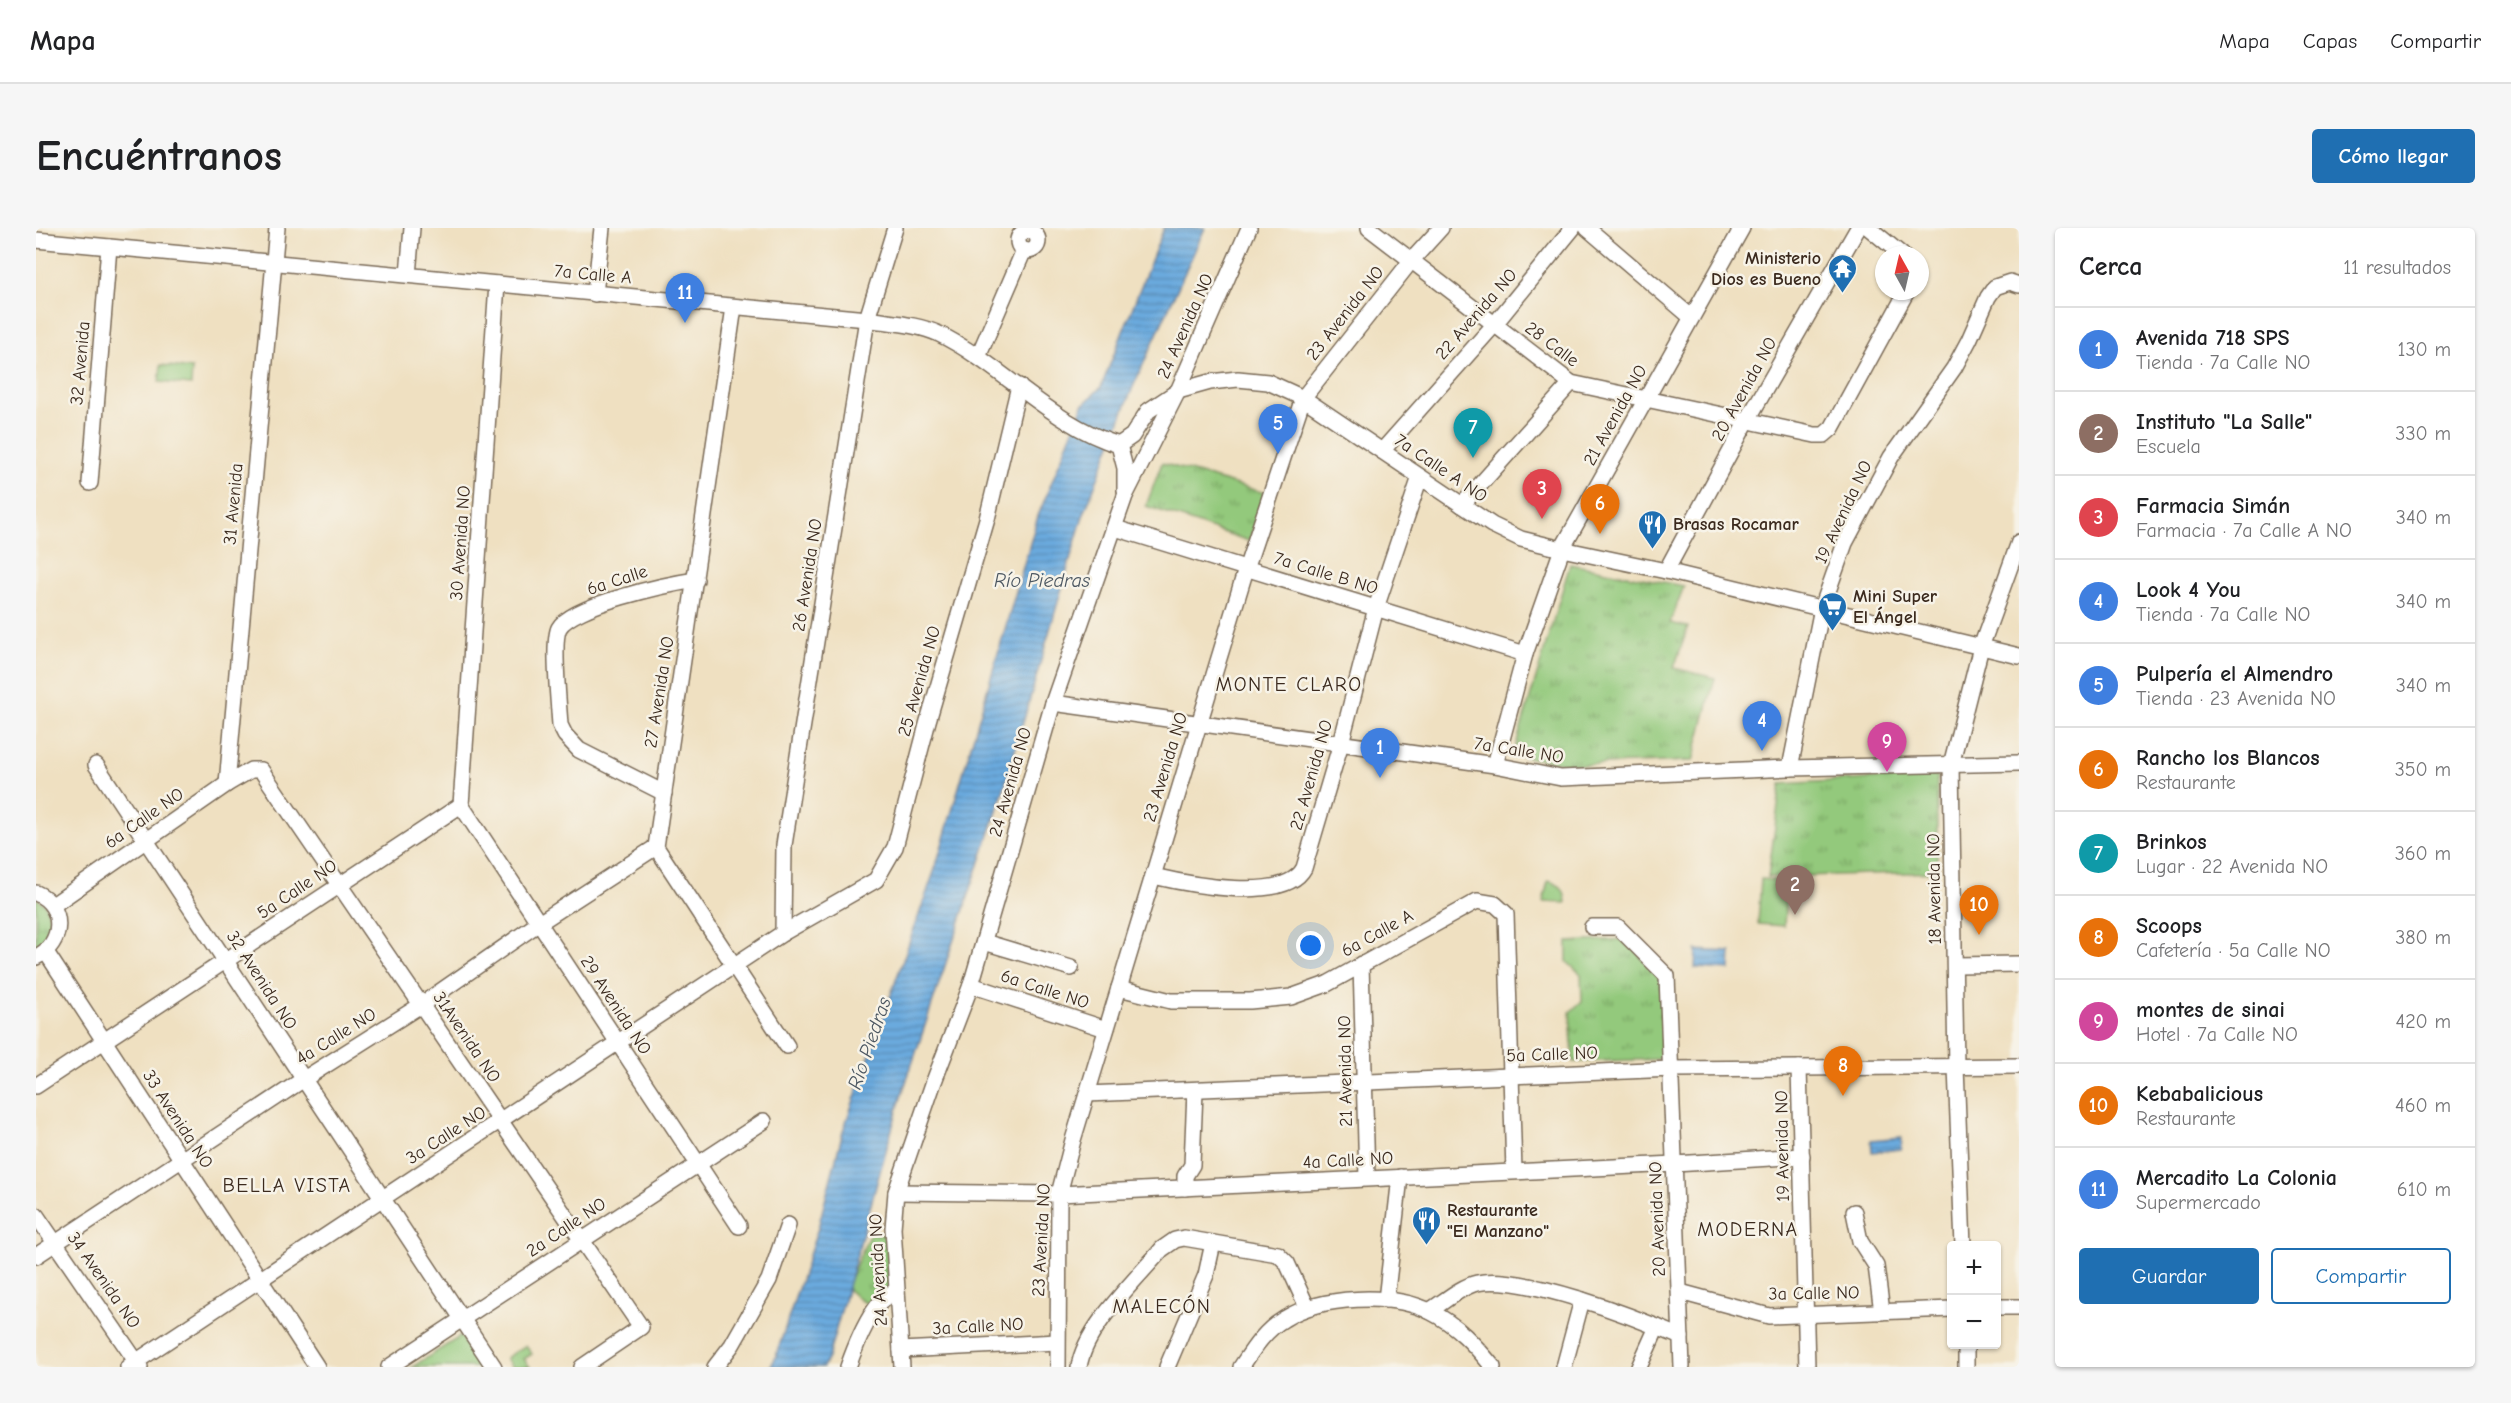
<!DOCTYPE html>
<html lang="es">
<head>
<meta charset="utf-8">
<style>
	body { margin:0; font-family:"Comic Neue",sans-serif; background:#f6f6f6; color:#202124 }
	.controls { position:absolute; right:18px; bottom:18px; display:grid; overflow:hidden; border-radius:6px; box-shadow:0 2px 4px #0004 }
	.controls button { width:54px; height:54px; display:grid; place-items:center; padding:0; border:0; border-bottom:2px solid #e0e0e0; background:#fff; color:#202124; font:30px sans-serif }
	.compass { position:absolute; left:1839px; top:18px; width:54px; height:54px; border-radius:50%; background:#fff; box-shadow:0 2px 4px #0004; rotate:352deg }
	.you { position:absolute; left:1275px; top:718px; width:21px; height:21px; margin:-15px; border:4px solid #fff; border-radius:50%; background:#1a73e8; box-shadow:0 0 0 9px #1a73e833 }
	.badge { display:grid; place-items:center; width:39px; height:39px; border-radius:50%; background:#1f6fb2; color:#fff; font-size:20px; font-weight:700 }
	.pin { position:absolute; translate:-50% -50px; filter:drop-shadow(0 2px 3px #0008) }
	.pin::after { content:''; position:absolute; top:32px; width:21px; height:18px; background:inherit; clip-path:polygon(0 0,100% 0,50% 100%) }
	.list { margin:0; padding:0; list-style:none }
	h2 { display:flex; justify-content:space-between; align-items:center; height:78px; margin:0; padding:0 24px; font-size:26px }
	h2 small { font-size:20px; font-weight:400; color:#757577 }
	.list li { display:grid; grid-template-columns:39px 1fr auto; gap:18px; align-items:center; box-sizing:border-box; height:84px; padding:0 24px; border-top:2px solid #e0e0e0 }
	.list b { display:block; font-size:22px; white-space:nowrap }
	.list p { margin:0; font-size:20px; white-space:nowrap; color:#757577 }
	.list em { font-size:20px; font-style:normal; color:#757577 }
	.actions { display:flex; gap:12px; padding:18px 24px }
	.actions a { flex:1; padding:14px 0; border:2px solid #1f6fb2; border-radius:6px; text-align:center; font-size:21px; color:#1f6fb2 }
	.actions .main { background:#1f6fb2; color:#fff }
	.map { position:relative; flex:none; width:1983px; height:1139px; overflow:hidden; border-radius:6px }
	header { display:flex; align-items:center; gap:36px; box-sizing:border-box; height:84px; padding:0 30px; background:#fff; border-bottom:2px solid #e0e0e0 }
	header strong { font-size:28px }
	nav { display:flex; gap:33px; margin-inline-start:auto; font-size:21px }
	.intro { display:flex; align-items:center; justify-content:space-between; box-sizing:border-box; height:144px; padding:0 36px }
	h1 { margin:0; font-size:42px }
	.button { padding:15px 27px; border-radius:6px; background:#1f6fb2; color:#fff; font-size:21px; font-weight:700 }
	main { display:flex; gap:36px; padding:0 36px }
	aside { flex:1; background:#fff; border-radius:6px; box-shadow:0 2px 4px #0004 }
	.map>svg:first-child { display:block }
	.green { fill:#93c97b; stroke:#677a4c; stroke-width:1.5 }
	.park { fill:url(#park-tufts); stroke:#677a4c; stroke-width:1.5 }
	.water { fill:url(#water-rules); stroke:#536a7e; stroke-width:1.5 }
	.lines { fill:none; stroke-linecap:round; stroke-linejoin:round }
	.minor-casing { stroke:#7a6a57; stroke-width:18 }
	.minor { stroke:#fff; stroke-width:15 }
	.labels { text-anchor:middle; stroke-width:5; stroke-linejoin:round; paint-order:stroke }
	.poi-label { font-size:18px; font-weight:bold; fill:#3b2a1e; stroke:#f7f3e8; text-anchor:start }
	.street-label { font-size:18px; fill:#3b2a1e; stroke:#f7f3e8 }
	.water-label { font-size:20px; font-style:italic; fill:#4c5761; stroke:#f7f3e8 }
	.neighbourhood-label { font-size:20px; letter-spacing:1.5px; fill:#3b2a1e; stroke:#f7f3e8 }
</style>
</head>
<body>
<header>
<strong>Mapa</strong>
<nav><a>Mapa</a><a>Capas</a><a>Compartir</a></nav>
</header>
<div class="intro"><h1>Encuéntranos</h1><a class="button">Cómo llegar</a></div>
<main>
<div class="map">
<svg width="1983" height="1139" viewBox="0 0 1983 1139">
	<defs>
		<pattern id="park-tufts" width="24" height="20" patternUnits="userSpaceOnUse" patternTransform="scale(1.5)"><rect width="24" height="20" fill="#93c97b"/><path d="M3 7l-1-3M5 7V3M7 7l1-3M15 17l-1-3M17 17v-4M19 17l1-3" fill="none" stroke="#79a364"/></pattern>
		<pattern id="water-rules" width="6" height="5" patternUnits="userSpaceOnUse" patternTransform="scale(1.5)"><rect width="6" height="5" fill="#6baade"/><path d="M0 2.5h6" fill="none" stroke="#598bb3"/></pattern>
	</defs>
	<rect width="100%" height="100%" fill="#f7f3e8"/>
	<filter id="ink" filterUnits="userSpaceOnUse"><feTurbulence type="fractalNoise" baseFrequency=".0167" numOctaves="2"/><feDisplacementMap in="SourceGraphic" scale="12" xChannelSelector="R" yChannelSelector="G"/><feConvolveMatrix kernelMatrix="1 2 1 2 8 2 1 2 1" color-interpolation-filters="sRGB"/></filter>
	<filter id="wash" filterUnits="userSpaceOnUse"><feTurbulence type="fractalNoise" baseFrequency=".008" numOctaves="4" result="noise"/><feDisplacementMap in="SourceGraphic" scale="24" xChannelSelector="R" yChannelSelector="G"/><feGaussianBlur stdDeviation="1.35" result="paint"/><feColorMatrix in="noise" values="0 0 0 0 0 0 0 0 0 0 0 0 0 0 0 0 0 1.4 0 .05"/><feComposite in="paint" operator="in"/></filter>
	<g filter="url(#wash)">
		<rect width="100%" height="100%" fill="#efe0c1"/>
		<!-- green -->
		<g class="green">
			<path d="M 125,137 L 156,141 L 155,157 L 123,154 Z"/>
			<path d="M 1725,651 L 1751,653 L 1748,698 L 1722,696 Z"/>
			<path d="M 1512,653 C 1526,657 1529,661 1530,675 L 1507,674 Z"/>
			<path d="M 425,1108 L 445,1139 L 376,1139 Z"/>
			<path d="M 490,1117 L 496,1126 L 488,1131 L 494,1139 L 476,1139 L 470,1130 Z"/>
		</g>
		<!-- park -->
		<g class="park">
			<path d="M 1126,235 L 1229,265 L 1213,313 L 1110,278 Z"/>
			<path d="M 1534,336 L 1648,358 L 1634,395 L 1652,399 L 1638,440 L 1679,450 L 1657,533 L 1538,537 L 1477,527 Z"/>
			<path d="M 1901,547 L 1901,644 L 1732,649 L 1745,556 Z"/>
			<path d="M 0,670 L 9,676 L 18,703 L 0,724 Z"/>
			<path d="M 1591,711 L 1627,754 L 1630,831 L 1537,834 L 1534,784 L 1546,773 L 1545,746 L 1531,734 L 1531,714 Z"/>
			<path d="M 834,1005 L 852,1007 L 855,1062 L 840,1080 L 824,1072 L 810,1060 Z"/>
		</g>
		<!-- water -->
		<g class="water">
			<path d="M 1128,0 L 1169,0 L 1097,159 L 1046,291 L 964,574 L 865,869 L 792,1130 L 787,1139 L 734,1139 L 739,1131 L 782,1000 L 807,903 L 899,641 L 1002,288 L 1047,177 L 1065,159 Z"/>
			<path d="M 1660,722 L 1695,724 L 1694,742 L 1659,740 Z"/>
			<path d="M 1865,909 L 1866,921 L 1836,924 L 1835,912 Z"/>
		</g>
	</g>
	<g filter="url(#ink)">
		<g class="lines">
			<defs>
				<g id="minor">
					<path d="M 1333,0 L 1535,155 L 1779,207 L 1788,207 L 1796,200 L 1871,63"/>
					<path d="M 1551,0 L 1655,89"/>
					<path d="M 1833,0 L 1866,27"/>
					<circle cx="992" cy="13" r="10"/>
					<path d="M 0,12 L 831,91 C 855,95 881,96 903,106 C 965,136 1017,198 1083,217 L 1089,240 L 1089,263"/>
					<path d="M 372,47 L 376,0"/>
					<path d="M 559,66 L 566,0"/>
					<path d="M 698,79 L 620,619 L 751,818"/>
					<path d="M 942,129 L 988,22"/>
					<path d="M 1083,217 L 1096,208 L 1112,183 L 1142,163 L 1174,154 L 1202,151 L 1232,154 L 1267,170 L 1456,297 L 1485,311 L 1526,321 L 1630,343 L 1983,428"/>
					<path d="M 1346,223 L 1458,97 L 1537,0"/>
					<path d="M 54,255 L 73,19"/>
					<path d="M 1426,277 L 1535,155"/>
					<path d="M 1079,300 L 1489,426"/>
					<path d="M 1630,343 L 1711,193 L 1822,0"/>
					<path d="M 1017,475 L 1459,537 L 1525,550 L 1754,540 L 1983,535"/>
					<path d="M 60,537 L 458,1139"/>
					<path d="M 1459,537 L 1489,426 L 1526,321 L 1706,0"/>
					<path d="M 1754,540 L 1786,380 L 1809,315 L 1855,229 L 1918,140 L 1933,112 L 1952,69 L 1959,59 L 1974,54 L 1983,57"/>
					<path d="M 191,556 L 241,0"/>
					<path d="M 628,565 L 543,522 L 529,507 L 524,497 C 523,479 516,413 523,400 C 535,377 633,356 660,352"/>
					<path d="M 425,577 L 461,56"/>
					<path d="M 425,577 L 703,998"/>
					<path d="M 1117,648 C 1151,656 1249,676 1268,640 L 1305,515 L 1340,380 L 1384,249"/>
					<path d="M 0,665 C 30,678 28,716 0,729"/>
					<path d="M 17,677 L 191,556 L 215,542 L 225,542 L 605,1099 L 546,1139"/>
					<path d="M 1556,699 L 1582,699 L 1631,748 L 1646,1139"/>
					<path d="M 747,705 L 748,617 L 787,369 L 831,91 L 859,0"/>
					<path d="M 948,714 L 1035,740"/>
					<path d="M 10,724 L 281,1139"/>
					<path d="M 1325,736 L 1331,950"/>
					<path d="M 1920,737 L 1983,736"/>
					<path d="M 935,757 L 1070,801"/>
					<path d="M 1083,760 L 1135,773 L 1214,773 L 1255,769 L 1291,756 L 1441,673 L 1459,676 L 1470,686 L 1478,943"/>
					<path d="M 1763,840 L 1771,1139"/>
					<path d="M 0,858 L 425,577"/>
					<path d="M 1051,866 L 1636,841 L 1983,838"/>
					<path d="M 1149,960 L 1149,948 L 1156,937 L 1159,863"/>
					<path d="M 860,964 L 1023,966 L 1639,936 L 1766,928"/>
					<path d="M 1818,984 L 1824,1013 L 1840,1038 L 1846,1084"/>
					<path d="M 0,987 L 104,1139"/>
					<path d="M 1927,1018 L 1920,839 L 1915,537 L 1945,419 L 1983,314"/>
					<path d="M 0,1028 L 268,851 L 385,777 L 503,695 L 620,619"/>
					<path d="M 1644,1064 L 1733,1088 L 1916,1081"/>
					<path d="M 1350,1072 L 1364,949"/>
					<path d="M 1960,1079 L 1983,1079"/>
					<path d="M 1393,1083 C 1408,1074 1424,1059 1441,1055 C 1487,1045 1601,1090 1645,1109"/>
					<path d="M 1930,1116 L 1930,1139"/>
					<path d="M 865,1122 L 1021,1114"/>
					<path d="M 92,1139 L 747,705 L 840,652 L 859,619 L 892,493 L 951,291 L 983,158"/>
					<path d="M 353,1139 L 728,893"/>
					<path d="M 679,1139 L 696,1117 L 733,1052 L 752,997"/>
					<path d="M 812,1139 C 819,1119 838,1068 861,1063"/>
					<path d="M 866,1139 L 857,1000 L 860,964 L 897,856 L 935,757 L 1017,475 L 1089,268 L 1142,163 L 1213,0"/>
					<path d="M 1022,1139 L 1023,966 L 1037,912 L 1210,341 L 1267,170 L 1375,33 L 1405,0"/>
					<path d="M 1043,1139 C 1049,1099 1100,1052 1126,1021 L 1139,1012 L 1148,1010 L 1242,1026 L 1251,1035 L 1271,1079"/>
					<path d="M 1131,1139 L 1170,1047 L 1177,1015"/>
					<path d="M 1205,1139 C 1217,1121 1229,1102 1248,1091 C 1285,1068 1356,1064 1395,1084 C 1421,1097 1439,1117 1457,1139"/>
					<path d="M 1528,1139 L 1546,1072"/>
					<path d="M 1603,1139 L 1621,1099"/>
				</g>
			</defs>
			<!-- minor casing -->
			<use href="#minor" class="minor-casing"/>
			<!-- minor -->
			<use href="#minor" class="minor"/>
		</g>
	</g>
	<!-- icons -->
	<defs>
		<symbol id="temple-pin" viewBox="-11 -11 22 30"><path d="M0 17L-7.5 6A9.5 9.5 0 1 1 7.5 6Z" fill="#1f6fb2" stroke="#f7f3e8"/><path d="M0-6L5-2H3V0L6.5 2.5H4V6H1.5V3h-3V6H-4V2.5H-6.5L-3 0V-2H-5Z" fill="#fff"/></symbol>
		<symbol id="restaurant-pin" viewBox="-11 -11 22 30"><path d="M0 17L-7.5 6A9.5 9.5 0 1 1 7.5 6Z" fill="#1f6fb2" stroke="#f7f3e8"/><path d="M-5-6h1v4h1v-4h1v4h1v-4h1v5L-1.5 .5V6h-2V.5L-5-1ZM5-6V6H3V1.5H1.5Q1.5-4 5-6Z" fill="#fff"/></symbol>
		<symbol id="supermarket-pin" viewBox="-11 -11 22 30"><path d="M0 17L-7.5 6A9.5 9.5 0 1 1 7.5 6Z" fill="#1f6fb2" stroke="#f7f3e8"/><path d="M-6-5.5h2.5l.6 2H6L4.5 2H-2.5L-4.4-4H-6ZM-1.5 3.2a1.3 1.3 0 1 0 .1 0ZM3 3.2a1.3 1.3 0 1 0 .1 0Z" fill="#fff"/></symbol>
	</defs>
	<g fill-rule="evenodd">
		<use href="#temple-pin" x="1790" y="24" width="33" height="45"/>
		<use href="#restaurant-pin" x="1600" y="280" width="33" height="45"/>
		<use href="#supermarket-pin" x="1780" y="362" width="33" height="45"/>
		<use href="#restaurant-pin" x="1374" y="976" width="33" height="45"/>
	</g>
	<g class="labels">
		<!-- poi labels -->
		<g class="poi-label">
			<text x="1785" y="36" text-anchor="end">Ministerio<tspan x="1785" dy="21">Dios es Bueno</tspan></text>
			<text x="1637" y="302">Brasas Rocamar</text>
			<text x="1817" y="374">Mini Super<tspan x="1817" dy="21">El Ángel</tspan></text>
			<text x="1411" y="988">Restaurante<tspan x="1411" dy="21">"El Manzano"</tspan></text>
		</g>
		<!-- street labels -->
		<g class="street-label">
			<text transform="translate(557 46) rotate(5)" y="6">7a Calle A</text>
			<text transform="translate(1309 85) rotate(-52)" y="6">23 Avenida NO</text>
			<text transform="translate(1440 86) rotate(-49)" y="6">22 Avenida NO</text>
			<text transform="translate(1149 98) rotate(-66)" y="6">24 Avenida NO</text>
			<text transform="translate(1516 116) rotate(37)" y="6">28 Calle</text>
			<text transform="translate(44 135) rotate(-85)" y="6">32 Avenida</text>
			<text transform="translate(1708 161) rotate(-61)" y="6">20 Avenida NO</text>
			<text transform="translate(1579 187) rotate(-61)" y="6">21 Avenida NO</text>
			<text transform="translate(1405 240) rotate(34)" y="6">7a Calle A NO</text>
			<text transform="translate(197 276) rotate(-85)" y="6">31 Avenida</text>
			<text transform="translate(1807 284) rotate(-65)" y="6">19 Avenida NO</text>
			<text transform="translate(424 315) rotate(-86)" y="6">30 Avenida NO</text>
			<text transform="translate(1290 345) rotate(17)" y="6">7a Calle B NO</text>
			<text transform="translate(771 347) rotate(-81)" y="6">26 Avenida NO</text>
			<text transform="translate(581 352) rotate(-18)" y="6">6a Calle</text>
			<text transform="translate(883 453) rotate(-74)" y="6">25 Avenida NO</text>
			<text transform="translate(623 464) rotate(-81)" y="6">27 Avenida NO</text>
			<text transform="translate(1483 522) rotate(9)" y="6">7a Calle NO</text>
			<text transform="translate(1129 539) rotate(-73)" y="6">23 Avenida NO</text>
			<text transform="translate(1275 547) rotate(-74)" y="6">22 Avenida NO</text>
			<text transform="translate(974 554) rotate(-74)" y="6">24 Avenida NO</text>
			<text transform="translate(108 590) rotate(-35)" y="6">6a Calle NO</text>
			<text transform="translate(261 661) rotate(-34)" y="6">5a Calle NO</text>
			<text transform="translate(1898 661) rotate(-91)" y="6">18 Avenida NO</text>
			<text transform="translate(1341 705) rotate(-29)" y="6">6a Calle A</text>
			<text transform="translate(226 752) rotate(57)" y="6">32 Avenida NO</text>
			<text transform="translate(1009 761) rotate(18)" y="6">6a Calle NO</text>
			<text transform="translate(580 777) rotate(57)" y="6">29 Avenida NO</text>
			<text transform="translate(300 808) rotate(-32)" y="6">4a Calle NO</text>
			<text transform="translate(431 809) rotate(56)" y="6">31Avenida NO</text>
			<text transform="translate(1516 826) rotate(-2)" y="6">5a Calle NO</text>
			<text transform="translate(1309 843) rotate(-91)" y="6">21 Avenida NO</text>
			<text transform="translate(142 891) rotate(57)" y="6">33 Avenida NO</text>
			<text transform="translate(410 907) rotate(-33)" y="6">3a Calle NO</text>
			<text transform="translate(1746 918) rotate(-91)" y="6">19 Avenida NO</text>
			<text transform="translate(1312 932) rotate(-3)" y="6">4a Calle NO</text>
			<text transform="translate(1621 991) rotate(-92)" y="6">20 Avenida NO</text>
			<text transform="translate(530 999) rotate(-34)" y="6">2a Calle NO</text>
			<text transform="translate(1005 1012) rotate(-87)" y="6">23 Avenida NO</text>
			<text transform="translate(842 1042) rotate(-93)" y="6">24 Avenida NO</text>
			<text transform="translate(68 1052) rotate(55)" y="6">34 Avenida NO</text>
			<text transform="translate(1778 1065) rotate(-1)" y="6">3a Calle NO</text>
			<text transform="translate(942 1098) rotate(-3)" y="6">3a Calle NO</text>
		</g>
		<!-- water labels -->
		<g class="water-label">
			<text x="1006" y="359">Río Piedras</text>
			<text transform="translate(833 815) rotate(-71)" y="7">Río Piedras</text>
		</g>
		<!-- neighbourhood labels -->
		<g class="neighbourhood-label">
			<text x="1253" y="463">MONTE CLARO</text>
			<text x="251" y="964">BELLA VISTA</text>
			<text x="1712" y="1008">MODERNA</text>
			<text x="1126" y="1085">MALECÓN</text>
		</g>
	</g>
</svg>
<div class="controls">
<button>+</button>
<button>−</button>
</div>
<svg class="compass" viewBox="-18 -18 36 36"><path d="M0-13l5 13h-10z" fill="#e53935"/><path d="M0 13l5-13h-10z" fill="#757577"/></svg>
<div class="you"></div>
<div class="pin badge" style="left:1344px;top:550px;background:#3f7fe0">1</div>
<div class="pin badge" style="left:1759px;top:687px;background:#8d6e63">2</div>
<div class="pin badge" style="left:1506px;top:291px;background:#e0444e">3</div>
<div class="pin badge" style="left:1726px;top:523px;background:#3f7fe0">4</div>
<div class="pin badge" style="left:1242px;top:226px;background:#3f7fe0">5</div>
<div class="pin badge" style="left:1564px;top:306px;background:#e8710a">6</div>
<div class="pin badge" style="left:1437px;top:230px;background:#0f9aa8">7</div>
<div class="pin badge" style="left:1807px;top:868px;background:#e8710a">8</div>
<div class="pin badge" style="left:1851px;top:544px;background:#d1479c">9</div>
<div class="pin badge" style="left:1943px;top:707px;background:#e8710a">10</div>
<div class="pin badge" style="left:649px;top:95px;background:#3f7fe0">11</div>
</div>
<aside>
<h2>Cerca<small>11 resultados</small></h2>
<ul class="list">
<li><span class="badge" style="background:#3f7fe0">1</span><div><b>Avenida 718 SPS</b><p>Tienda · 7a Calle NO</p></div><em>130 m</em></li>
<li><span class="badge" style="background:#8d6e63">2</span><div><b>Instituto &quot;La Salle&quot;</b><p>Escuela</p></div><em>330 m</em></li>
<li><span class="badge" style="background:#e0444e">3</span><div><b>Farmacia Simán</b><p>Farmacia · 7a Calle A NO</p></div><em>340 m</em></li>
<li><span class="badge" style="background:#3f7fe0">4</span><div><b>Look 4 You</b><p>Tienda · 7a Calle NO</p></div><em>340 m</em></li>
<li><span class="badge" style="background:#3f7fe0">5</span><div><b>Pulpería el Almendro</b><p>Tienda · 23 Avenida NO</p></div><em>340 m</em></li>
<li><span class="badge" style="background:#e8710a">6</span><div><b>Rancho los Blancos</b><p>Restaurante</p></div><em>350 m</em></li>
<li><span class="badge" style="background:#0f9aa8">7</span><div><b>Brinkos</b><p>Lugar · 22 Avenida NO</p></div><em>360 m</em></li>
<li><span class="badge" style="background:#e8710a">8</span><div><b>Scoops</b><p>Cafetería · 5a Calle NO</p></div><em>380 m</em></li>
<li><span class="badge" style="background:#d1479c">9</span><div><b>montes de sinai</b><p>Hotel · 7a Calle NO</p></div><em>420 m</em></li>
<li><span class="badge" style="background:#e8710a">10</span><div><b>Kebabalicious</b><p>Restaurante</p></div><em>460 m</em></li>
<li><span class="badge" style="background:#3f7fe0">11</span><div><b>Mercadito La Colonia</b><p>Supermercado</p></div><em>610 m</em></li>
</ul>
<div class="actions"><a class="main">Guardar</a><a>Compartir</a></div>
</aside>
</main>
</body>
</html>
